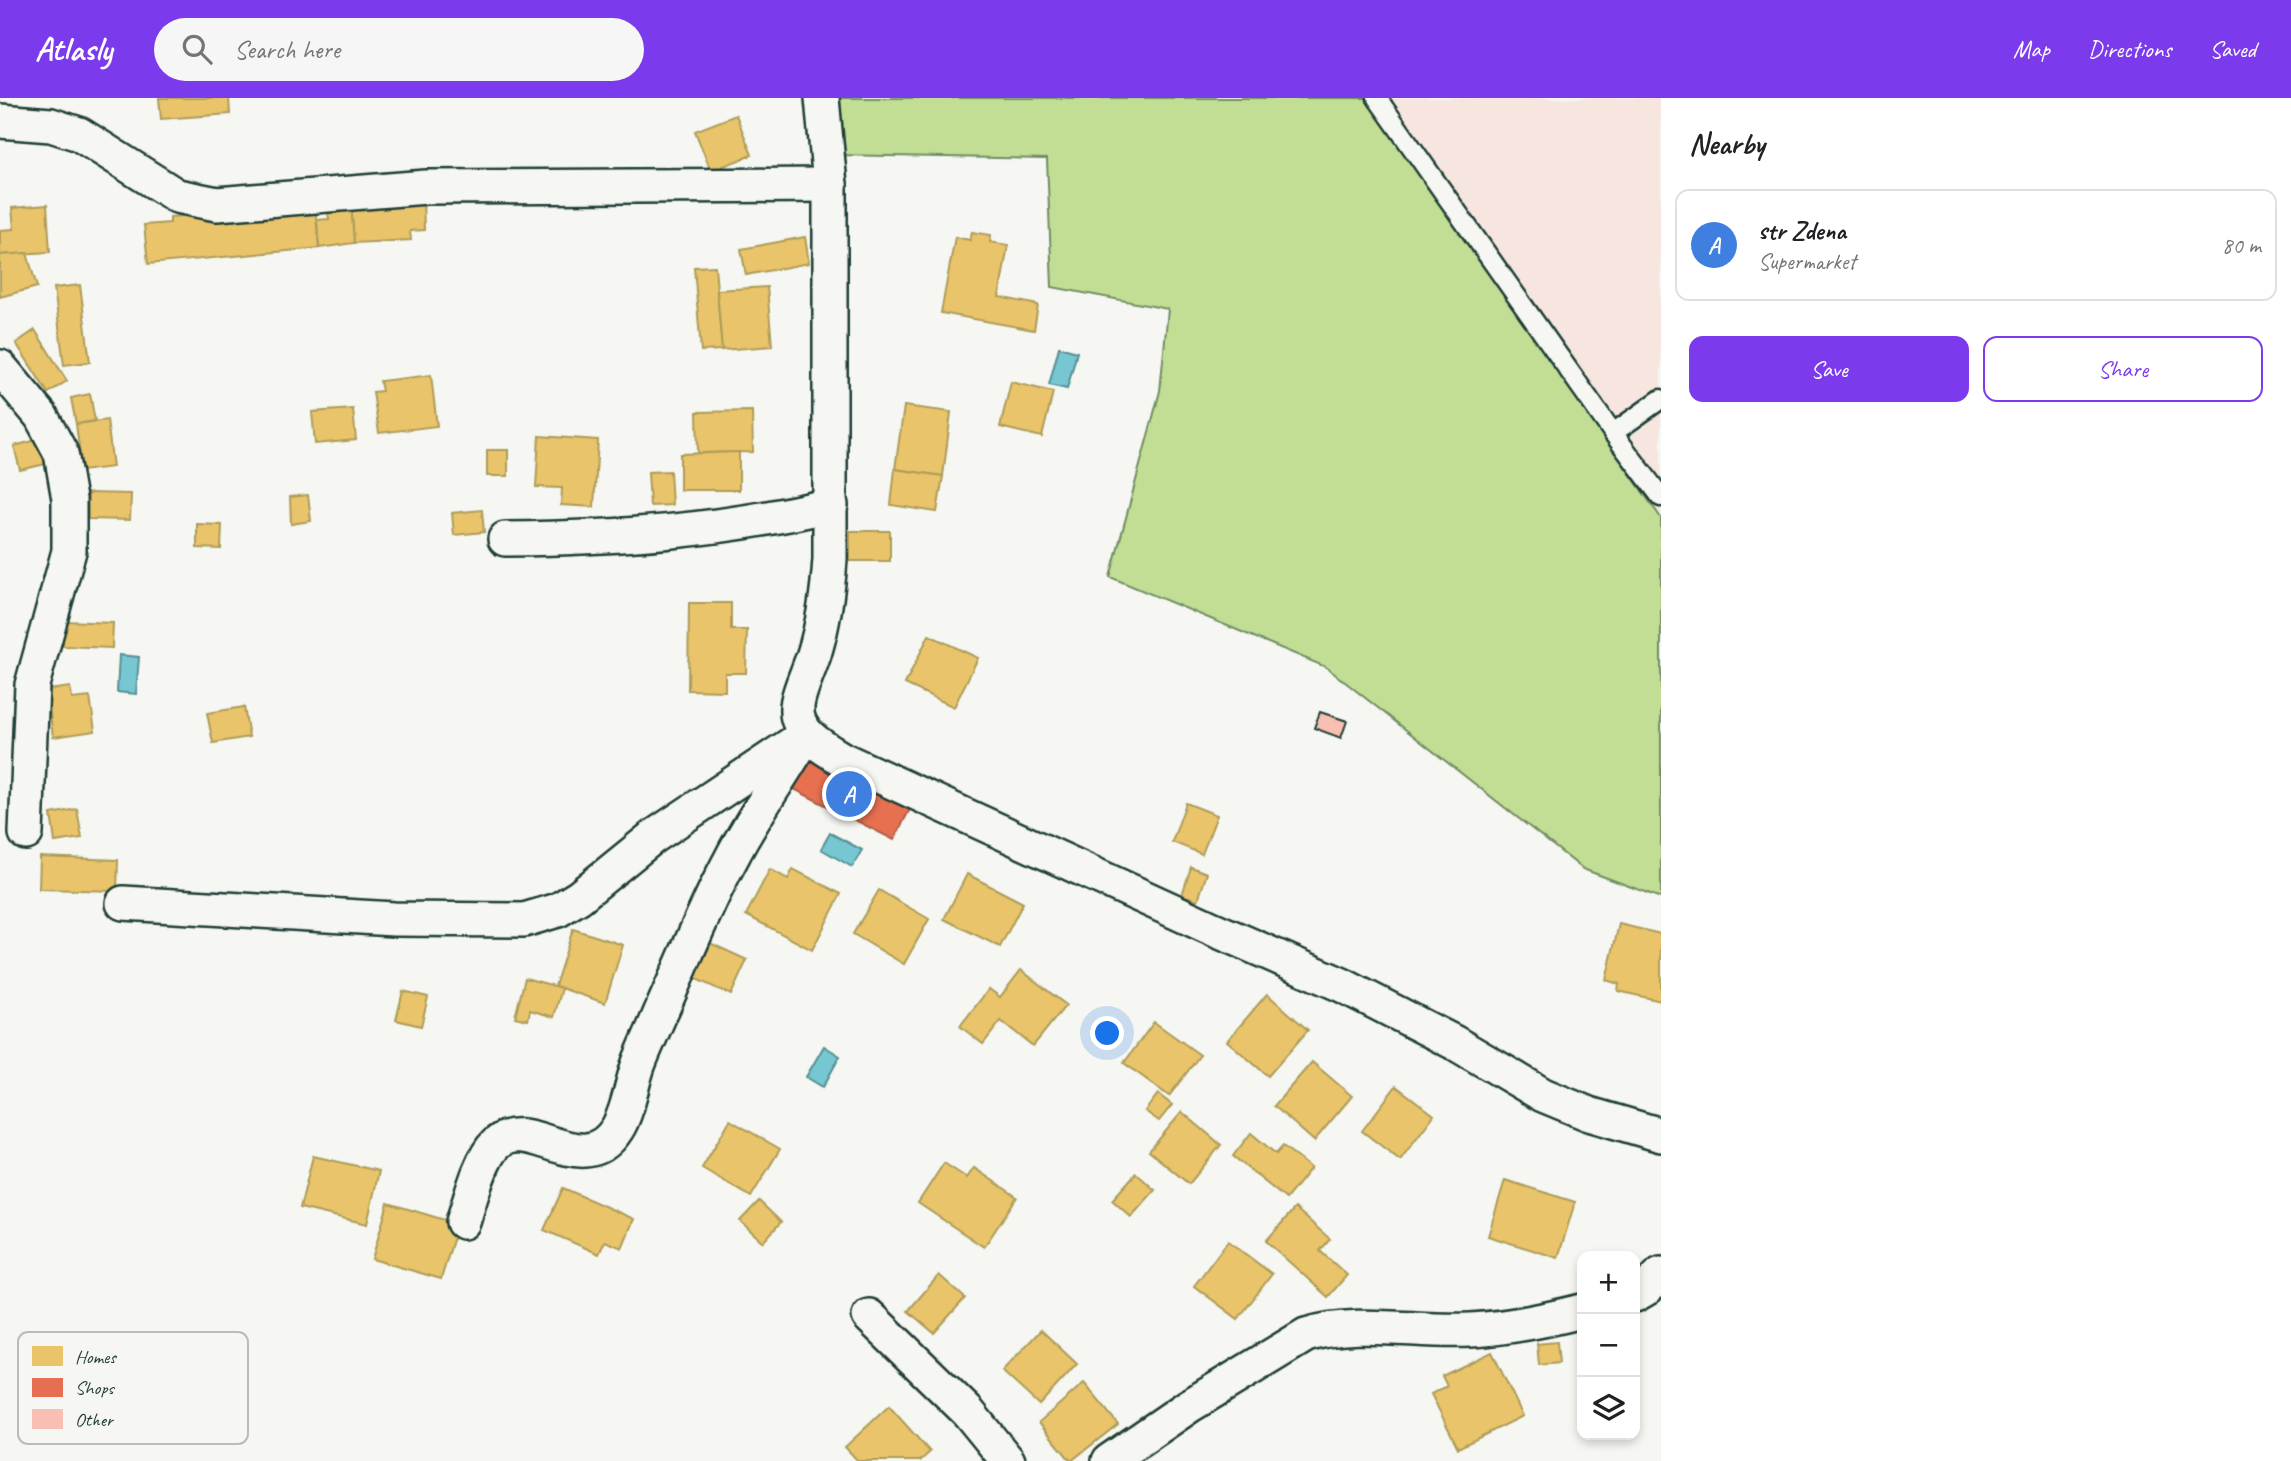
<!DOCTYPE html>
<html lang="en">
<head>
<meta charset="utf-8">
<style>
	body { margin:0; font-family:Caveat,sans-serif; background:#f6f6f6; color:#202124 }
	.controls { position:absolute; right:21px; bottom:21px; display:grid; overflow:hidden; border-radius:14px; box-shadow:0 4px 10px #0003 }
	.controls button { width:63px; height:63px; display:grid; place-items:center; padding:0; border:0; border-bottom:2px solid #e0e0e0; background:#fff; color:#202124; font:35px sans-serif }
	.you { position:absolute; left:1108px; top:936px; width:24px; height:24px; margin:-18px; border:5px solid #fff; border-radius:50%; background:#1a73e8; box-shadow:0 0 0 10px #1a73e833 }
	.badge { display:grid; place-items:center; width:46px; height:46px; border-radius:50%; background:#7c3aed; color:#fff; font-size:23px; font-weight:700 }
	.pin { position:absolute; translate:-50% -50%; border:4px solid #fff; box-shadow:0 2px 7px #0006 }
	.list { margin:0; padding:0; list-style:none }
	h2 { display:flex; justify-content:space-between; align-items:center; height:91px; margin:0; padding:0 28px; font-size:30px }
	h2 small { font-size:23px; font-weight:400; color:#757577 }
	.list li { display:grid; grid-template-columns:46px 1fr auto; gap:21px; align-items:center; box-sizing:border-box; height:112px; margin:0 14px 14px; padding:0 14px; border:2px solid #e0e0e0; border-radius:14px }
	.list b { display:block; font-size:26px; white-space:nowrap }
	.list p { margin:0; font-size:23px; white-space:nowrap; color:#757577 }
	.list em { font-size:23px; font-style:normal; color:#757577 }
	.actions { display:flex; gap:14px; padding:21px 28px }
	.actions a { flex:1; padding:16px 0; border:2px solid #7c3aed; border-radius:14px; text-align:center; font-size:24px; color:#7c3aed }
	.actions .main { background:#7c3aed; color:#fff }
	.icon { flex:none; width:38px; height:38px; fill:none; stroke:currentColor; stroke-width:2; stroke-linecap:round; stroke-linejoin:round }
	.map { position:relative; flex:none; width:1661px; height:1363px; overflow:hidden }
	header { display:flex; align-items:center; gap:42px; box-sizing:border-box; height:98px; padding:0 35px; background:#7c3aed; color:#fff }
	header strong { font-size:33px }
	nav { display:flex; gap:38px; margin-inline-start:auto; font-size:24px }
	.search { width:490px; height:63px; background:#f6f6f6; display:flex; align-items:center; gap:18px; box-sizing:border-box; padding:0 24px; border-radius:38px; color:#757577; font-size:26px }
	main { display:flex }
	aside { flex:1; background:#fff }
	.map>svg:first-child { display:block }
	.built { fill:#f7e6df }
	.green { fill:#c2dd94; stroke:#708d64; stroke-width:2 }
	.water { fill:#77c7d2; stroke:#549093; stroke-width:2 }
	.homes { fill:#e9c46a; stroke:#ac9c5a; stroke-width:2 }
	.shops { fill:#e76f51; stroke:#ab6048; stroke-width:2 }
	.building { fill:#f9bfb2; stroke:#1f3d34; stroke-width:2 }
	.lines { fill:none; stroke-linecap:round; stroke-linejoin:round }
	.lane-casing { stroke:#1f3d34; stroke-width:23 }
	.street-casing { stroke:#1f3d34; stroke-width:38 }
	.lane { stroke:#f6f6f2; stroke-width:18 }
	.street { stroke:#f6f6f2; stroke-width:33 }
	.key { fill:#f6f6f2; stroke:#b6beb9; stroke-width:2 }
	.key-label { font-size:19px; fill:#1f3d34 }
</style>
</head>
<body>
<header>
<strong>Atlasly</strong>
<div class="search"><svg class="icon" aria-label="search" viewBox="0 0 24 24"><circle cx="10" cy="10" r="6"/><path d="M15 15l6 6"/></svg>Search here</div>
<nav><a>Map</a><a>Directions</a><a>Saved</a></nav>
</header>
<main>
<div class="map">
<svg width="1661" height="1363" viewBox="0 0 1661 1363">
	<rect width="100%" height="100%" fill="#f6f6f2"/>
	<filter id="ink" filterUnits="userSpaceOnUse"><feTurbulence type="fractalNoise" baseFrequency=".0143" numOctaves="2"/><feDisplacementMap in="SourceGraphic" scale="14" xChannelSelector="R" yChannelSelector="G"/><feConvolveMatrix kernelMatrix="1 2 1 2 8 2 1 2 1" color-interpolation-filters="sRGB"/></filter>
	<g filter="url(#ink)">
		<!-- built -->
		<path class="built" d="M 1367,0 L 1661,0 L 1661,420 Z"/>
		<!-- green -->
		<path class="green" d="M 832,0 L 1367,0 L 1661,420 L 1661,800 L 1583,771 L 1326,569 L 1110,479 L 1160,293 L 1168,211 L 1052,189 L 1047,61 L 834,57 Z"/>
		<!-- water -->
		<g class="water">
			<path d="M 1059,249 L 1077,254 L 1067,291 L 1049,287 Z"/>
			<path d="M 119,557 L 139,559 L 136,596 L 117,594 Z"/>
			<path d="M 830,735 L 862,752 L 852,769 L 821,751 Z"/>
			<path d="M 824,948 L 840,958 L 823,989 L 806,979 Z"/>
		</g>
		<!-- homes -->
		<g class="homes">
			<path d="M 159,0 L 229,0 L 230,16 L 161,21 Z"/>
			<path d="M 736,17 L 752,57 L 711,73 L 695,33 Z"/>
			<path d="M 423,102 L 424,132 L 410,133 L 411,142 L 354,145 L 351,106 Z"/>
			<path d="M 351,106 L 354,145 L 319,150 L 317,122 L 329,121 L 327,108 Z"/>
			<path d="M 47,107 L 50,154 L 0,157 L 0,132 L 14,131 L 12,110 Z"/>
			<path d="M 315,107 L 319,150 L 148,166 L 144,127 L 170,125 L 170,119 Z"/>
			<path d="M 972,134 L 991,137 L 990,144 L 1008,147 L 999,199 L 1038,207 L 1034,232 L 941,215 L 955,139 L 970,142 Z"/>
			<path d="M 805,139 L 809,165 L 746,177 L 741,151 Z"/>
			<path d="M 27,155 L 37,189 L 0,199 L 0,157 Z"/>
			<path d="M 715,168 L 722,252 L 701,253 L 694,169 Z"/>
			<path d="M 80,187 L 90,264 L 64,267 L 54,190 Z"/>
			<path d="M 767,189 L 772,248 L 722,252 L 717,192 Z"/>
			<path d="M 35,232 L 67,283 L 48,295 L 16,245 Z"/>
			<path d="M 431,277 L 437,328 L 379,335 L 373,294 L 382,293 L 380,283 Z"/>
			<path d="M 1011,284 L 1053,294 L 1042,339 L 1000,329 Z"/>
			<path d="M 90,296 L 95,323 L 76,326 L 71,300 Z"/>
			<path d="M 904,308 L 951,314 L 943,378 L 895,371 Z"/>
			<path d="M 353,311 L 356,342 L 315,346 L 312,314 Z"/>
			<path d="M 752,313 L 753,354 L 698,355 L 697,314 Z"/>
			<path d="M 107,322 L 113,369 L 82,373 L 76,326 Z"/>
			<path d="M 539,338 L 598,342 L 594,409 L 561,407 L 562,390 L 536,389 Z"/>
			<path d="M 48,339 L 54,364 L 20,372 L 14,348 Z"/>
			<rect x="487" y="352" width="21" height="26"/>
			<path d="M 739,354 L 739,392 L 680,392 L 680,356 Z"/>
			<path d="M 895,371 L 943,378 L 937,414 L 891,407 Z"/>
			<path d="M 670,373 L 672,407 L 650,408 L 648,374 Z"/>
			<path d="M 88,395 L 131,396 L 130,422 L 88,421 Z"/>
			<path d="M 308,397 L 311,423 L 291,426 L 290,399 Z"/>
			<path d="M 482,412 L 484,434 L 454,437 L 452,415 Z"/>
			<path d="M 197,426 L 222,427 L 221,451 L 197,450 Z"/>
			<rect x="850" y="433" width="40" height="30"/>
			<path d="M 689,505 L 731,505 L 731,532 L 747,532 L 746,575 L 725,575 L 725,593 L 688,592 Z"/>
			<path d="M 64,523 L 113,525 L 112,550 L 63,548 Z"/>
			<path d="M 929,537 L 978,560 L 954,609 L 905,586 Z"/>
			<path d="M 70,589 L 72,601 L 90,599 L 95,633 L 53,639 L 47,592 Z"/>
			<path d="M 244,609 L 249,639 L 213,645 L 207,615 Z"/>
			<path d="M 1186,705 L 1217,717 L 1202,756 L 1172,744 Z"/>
			<path d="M 77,711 L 82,740 L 55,744 L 51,716 Z"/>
			<path d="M 40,759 L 118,762 L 117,793 L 39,791 Z"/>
			<path d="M 1191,769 L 1207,775 L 1198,802 L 1182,797 Z"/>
			<path d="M 770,771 L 788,781 L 793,771 L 841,796 L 812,852 L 746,817 Z"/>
			<path d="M 967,776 L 1023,805 L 1000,849 L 944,821 Z"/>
			<path d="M 879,792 L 929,821 L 904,866 L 853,836 Z"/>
			<path d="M 1619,826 L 1661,836 L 1661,903 L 1618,893 L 1619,886 L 1606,882 Z"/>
			<path d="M 573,831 L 623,847 L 605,905 L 555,888 Z"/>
			<path d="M 710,845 L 747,862 L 731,897 L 694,880 Z"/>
			<path d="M 1021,872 L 1066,907 L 1033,948 L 1001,923 L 983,946 L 960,928 L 989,891 L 1000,899 Z"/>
			<path d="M 525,880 L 562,890 L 554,919 L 530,912 L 528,922 L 515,919 Z"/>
			<path d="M 403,893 L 428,899 L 421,928 L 396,922 Z"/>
			<path d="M 1267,896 L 1308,932 L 1268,978 L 1227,943 Z"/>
			<path d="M 1154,924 L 1200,957 L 1169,998 L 1124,965 Z"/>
			<path d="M 1312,964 L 1352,998 L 1314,1043 L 1274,1008 Z"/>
			<path d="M 1396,988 L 1434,1017 L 1400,1062 L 1362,1033 Z"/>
			<path d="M 1158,996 L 1172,1007 L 1159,1023 L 1145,1013 Z"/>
			<path d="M 1182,1014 L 1221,1047 L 1189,1086 L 1149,1053 Z"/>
			<path d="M 730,1022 L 780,1051 L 751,1099 L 702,1070 Z"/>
			<path d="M 1251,1035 L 1276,1056 L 1283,1048 L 1311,1070 L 1286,1101 L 1233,1058 Z"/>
			<path d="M 313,1058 L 379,1073 L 367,1126 L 300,1110 Z"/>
			<path d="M 944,1065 L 967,1080 L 974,1070 L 1017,1099 L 984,1149 L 918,1105 Z"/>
			<path d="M 1136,1075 L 1155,1092 L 1131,1119 L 1112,1102 Z"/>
			<path d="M 1505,1082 L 1575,1104 L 1558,1160 L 1488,1138 Z"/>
			<path d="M 563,1090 L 634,1121 L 622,1150 L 605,1143 L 599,1156 L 544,1132 Z"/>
			<path d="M 759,1103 L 781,1124 L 763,1144 L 740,1123 Z"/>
			<path d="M 388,1105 L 458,1126 L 441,1181 L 372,1161 Z"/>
			<path d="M 1295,1110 L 1330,1141 L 1320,1153 L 1347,1177 L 1328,1199 L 1266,1143 Z"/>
			<path d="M 1228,1143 L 1272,1176 L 1238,1221 L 1194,1188 Z"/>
			<path d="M 939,1177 L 965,1200 L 934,1235 L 908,1213 Z"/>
			<path d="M 1041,1232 L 1077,1266 L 1039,1307 L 1002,1273 Z"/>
			<path d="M 1557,1244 L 1559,1265 L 1539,1267 L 1537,1246 Z"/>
			<path d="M 1492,1254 L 1523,1318 L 1458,1350 L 1431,1296 L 1447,1288 L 1442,1278 Z"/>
			<path d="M 1084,1285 L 1118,1326 L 1071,1363 L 1039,1324 Z"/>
			<path d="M 889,1308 L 930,1354 L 920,1363 L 858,1363 L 845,1349 Z"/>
		</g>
		<!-- shops -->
		<path class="shops" d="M 806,658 L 910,711 L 894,742 L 790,689 Z"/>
		<!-- building -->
		<path class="building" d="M 1320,614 L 1347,623 L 1341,640 L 1314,630 Z"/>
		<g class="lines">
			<defs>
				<g id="lane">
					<path d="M 1377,0 L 1613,335"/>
					<path d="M 1661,301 L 1613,335 L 1661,399"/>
				</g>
				<g id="street">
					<path d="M 822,0 L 830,87 L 830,461 C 828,492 824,523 815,553 C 811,568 797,596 797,610 C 795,635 824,650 842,661 L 1211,830 L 1342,887 L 1455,945 L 1543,997 L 1589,1016 L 1661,1037"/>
					<path d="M 0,23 L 51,27 L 79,36 L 177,98 L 217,106 L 426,89 L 830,87"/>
					<path d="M 0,269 L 41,318 L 61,355 L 69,401 L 69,453 L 32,587 L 26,735"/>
					<path d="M 505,441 C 618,440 721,433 831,407"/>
					<path d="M 123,805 L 394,821 L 524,822 L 558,812 L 579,799 L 653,739 L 807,636"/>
					<path d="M 463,1124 C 470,1103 480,1061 496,1046 C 529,1015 583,1085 617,1031 C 629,1012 631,986 639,965 C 645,949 653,933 660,916 C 683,865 704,811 731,761 C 751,722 777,685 800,647"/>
					<path d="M 1635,1197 L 1647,1190 L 1661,1176"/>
					<path d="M 869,1218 L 968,1314 L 1008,1363"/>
					<path d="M 1109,1363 L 1189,1308 L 1306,1237 C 1358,1221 1417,1235 1471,1232 C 1509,1230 1546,1222 1582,1213"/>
				</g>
			</defs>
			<!-- lane casing -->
			<use href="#lane" class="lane-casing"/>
			<!-- street casing -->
			<use href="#street" class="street-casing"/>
			<!-- lane -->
			<use href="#lane" class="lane"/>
			<!-- street -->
			<use href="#street" class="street"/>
		</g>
	</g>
	<!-- legend -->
	<rect x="18" y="1234" width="230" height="112" rx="10" class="key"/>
	<rect x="32" y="1248" width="31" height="20" fill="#e9c46a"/>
	<rect x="32" y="1280" width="31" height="19" fill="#e76f51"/>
	<rect x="32" y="1311" width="31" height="20" fill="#f9bfb2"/>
	<g class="key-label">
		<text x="75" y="1265">Homes</text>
		<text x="75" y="1296">Shops</text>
		<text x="75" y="1328">Other</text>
	</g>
</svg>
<div class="controls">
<button>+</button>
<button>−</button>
<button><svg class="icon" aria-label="layers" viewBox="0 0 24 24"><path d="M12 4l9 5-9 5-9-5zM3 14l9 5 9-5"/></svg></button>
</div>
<div class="you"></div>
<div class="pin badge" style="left:849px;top:696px;background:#3f7fe0">A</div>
</div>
<aside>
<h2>Nearby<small></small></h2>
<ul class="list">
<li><span class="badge" style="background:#3f7fe0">A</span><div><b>str Zdena</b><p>Supermarket</p></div><em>80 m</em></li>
</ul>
<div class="actions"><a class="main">Save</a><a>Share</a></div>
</aside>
</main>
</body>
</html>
